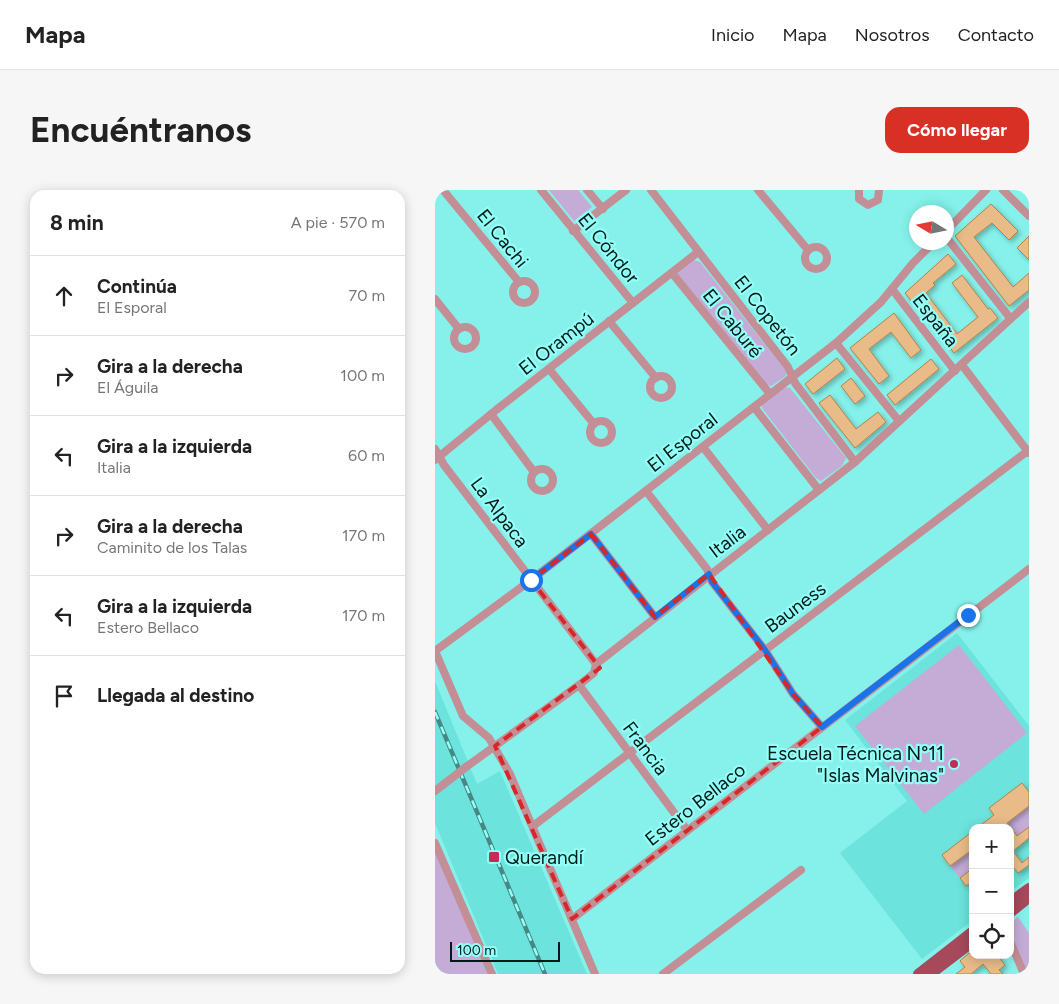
<!DOCTYPE html>
<html lang="es">
<head>
<meta charset="utf-8">
<style>
	body { margin:0; font-family:Figtree,sans-serif; background:#f6f6f6; color:#222 }
	.controls { position:absolute; right:15px; bottom:15px; display:grid; overflow:hidden; border-radius:10px; box-shadow:0 2px 12px #0003 }
	.controls button { width:45px; height:45px; display:grid; place-items:center; padding:0; border:0; border-bottom:1px solid #e0e0e0; background:#fff; color:#222; font:25px sans-serif }
	.compass { position:absolute; left:474px; top:15px; width:45px; height:45px; border-radius:50%; background:#fff; box-shadow:0 2px 12px #0003; rotate:280deg }
	.scale { position:absolute; left:15px; bottom:12px; width:110px; box-sizing:border-box; padding-left:5px; border:2px solid #031a18; border-top:0; font-size:14px; line-height:18px; white-space:nowrap; color:#031a18; -webkit-text-stroke:4px #93fff7; paint-order:stroke }
	.stop { position:absolute; width:15px; height:15px; margin:-11px; border:4px solid #1a73e8; border-radius:50%; background:#fff }
	.stop.end { background:#1a73e8; border-color:#fff; box-shadow:0 1px 5px #0008 }
	.list { margin:0; padding:0; list-style:none }
	h2 { display:flex; justify-content:space-between; align-items:center; height:65px; margin:0; padding:0 20px; font-size:21px }
	h2 small { font-size:16px; font-weight:400; color:#767676 }
	.list li { display:grid; grid-template-columns:32px 1fr auto; gap:15px; align-items:center; box-sizing:border-box; height:80px; padding:0 20px; border-top:1px solid #e0e0e0 }
	.list b { display:block; font-size:19px; white-space:nowrap }
	.list p { margin:0; font-size:16px; white-space:nowrap; color:#767676 }
	.list em { font-size:16px; font-style:normal; color:#767676 }
	.icon { flex:none; width:28px; height:28px; fill:none; stroke:currentColor; stroke-width:2; stroke-linecap:round; stroke-linejoin:round }
	.map { position:relative; flex:none; width:594px; height:784px; overflow:hidden; border-radius:15px }
	header { display:flex; align-items:center; gap:30px; box-sizing:border-box; height:70px; padding:0 25px; background:#fff; border-bottom:1px solid #e0e0e0 }
	header strong { font-size:24px }
	nav { display:flex; gap:28px; margin-inline-start:auto; font-size:18px }
	.intro { display:flex; align-items:center; justify-content:space-between; box-sizing:border-box; height:120px; padding:0 30px }
	h1 { margin:0; font-size:35px }
	.button { padding:12px 22px; border-radius:15px; background:#d93025; color:#fff; font-size:18px; font-weight:700 }
	main { display:flex; gap:30px; padding:0 30px }
	aside { flex:1; background:#fff; border-radius:15px; box-shadow:0 2px 12px #0003 }
	.map>svg:first-child { display:block }
	.built { fill:#6ce3dc }
	.green { fill:#c4acd7 }
	.building { fill:#e8bb88; stroke:#b58244; filter:url(#shadow) }
	.lines { fill:none; stroke-linecap:round; stroke-linejoin:round }
	.minor { stroke:#c38e95; stroke-width:8 }
	.major { stroke:#a5495b; stroke-width:10 }
	.rail-casing { stroke:#468984; stroke-width:4.5 }
	.rail { stroke:#93fff7; stroke-width:2.5; stroke-dasharray:8; stroke-linecap:butt }
	.minor-bridge { stroke:#c38e95; stroke-width:8 }
	.route { stroke:#1a73e8; stroke-width:6 }
	.marked { fill:none; stroke:#d62828; stroke-width:4; stroke-dasharray:10 6; stroke-linejoin:round }
	.poi-dot { fill:#be2f56; stroke:#93fff7; stroke-width:2 }
	.labels { text-anchor:middle; stroke-width:4.5; stroke-linejoin:round; paint-order:stroke }
	.street-label { font-size:19px; fill:#031a18; stroke:#93fff7 }
	.poi-label { font-size:19px; fill:#031a18; stroke:#93fff7; text-anchor:end }
</style>
</head>
<body>
<header>
<strong>Mapa</strong>
<nav><a>Inicio</a><a>Mapa</a><a>Nosotros</a><a>Contacto</a></nav>
</header>
<div class="intro"><h1>Encuéntranos</h1><a class="button">Cómo llegar</a></div>
<main>
<aside>
<h2>8 min<small>A pie · 570 m</small></h2>
<ul class="list">
<li><svg class="icon" aria-label="ahead" viewBox="0 0 24 24"><path d="M12 20V5M6 11l6-6 6 6"/></svg><div><b>Continúa</b><p>El Esporal</p></div><em>70 m</em></li>
<li><svg class="icon" aria-label="right" viewBox="0 0 24 24"><path d="M7 20v-9h11M14 6l5 5-5 5"/></svg><div><b>Gira a la derecha</b><p>El Águila</p></div><em>100 m</em></li>
<li><svg class="icon" aria-label="left" viewBox="0 0 24 24"><path d="M17 20v-9H6M10 6l-5 5 5 5"/></svg><div><b>Gira a la izquierda</b><p>Italia</p></div><em>60 m</em></li>
<li><svg class="icon" aria-label="right" viewBox="0 0 24 24"><path d="M7 20v-9h11M14 6l5 5-5 5"/></svg><div><b>Gira a la derecha</b><p>Caminito de los Talas</p></div><em>170 m</em></li>
<li><svg class="icon" aria-label="left" viewBox="0 0 24 24"><path d="M17 20v-9H6M10 6l-5 5 5 5"/></svg><div><b>Gira a la izquierda</b><p>Estero Bellaco</p></div><em>170 m</em></li>
<li><svg class="icon" aria-label="arrive" viewBox="0 0 24 24"><path d="M6 21V4h12l-3 4 3 4H6"/></svg><div><b>Llegada al destino</b></div></li>
</ul>
</aside>
<div class="map">
<svg width="594" height="784" viewBox="0 0 594 784">
	<defs>
		<filter id="shadow"><feDropShadow dx="2.5" dy="2.5" stdDeviation="2.5" flood-color="#0004"/></filter>
	</defs>
	<rect width="100%" height="100%" fill="#85f1ea"/>
	<!-- built -->
	<g class="built">
		<path d="M 522,443 L 594,536 L 594,688 L 575,702 L 575,638 L 538,638 L 538,730 L 487,769 L 405,663 L 472,611 L 410,530 Z"/>
		<path d="M 0,491 L 42,594 L 65,581 L 152,784 L 63,784 L 0,633 Z"/>
	</g>
	<!-- green -->
	<g class="green">
		<path d="M 114,0 L 143,0 L 157,17 L 139,31 Z"/>
		<path d="M 259,70 L 265,72 L 351,181 L 351,186 L 336,196 L 332,195 L 242,84 Z"/>
		<path d="M 348,197 L 355,198 L 411,268 L 407,276 L 386,291 L 381,288 L 327,218 L 327,214 Z"/>
		<path d="M 524,455 L 592,543 L 489,624 L 420,536 Z"/>
		<path d="M 594,616 L 594,637 L 582,646 L 572,633 Z"/>
		<path d="M 538,659 L 538,678 L 525,688 L 515,676 Z"/>
		<path d="M 0,662 L 2,663 L 53,784 L 0,784 Z"/>
		<path d="M 583,727 L 594,743 L 594,784 L 592,784 L 575,744 L 575,733 Z"/>
	</g>
	<!-- building -->
	<g class="building">
		<path d="M 556,14 L 583,41 L 574,50 L 557,33 L 539,47 L 578,97 L 594,83 L 594,100 L 574,116 L 520,46 Z"/>
		<path d="M 594,46 L 594,70 L 582,58 Z"/>
		<path d="M 513,64 L 521,74 L 498,93 L 500,95 L 491,103 L 522,144 L 543,127 L 517,93 L 527,85 L 553,119 L 555,118 L 563,128 L 519,163 L 481,111 L 478,113 L 470,103 Z"/>
		<path d="M 459,123 L 486,160 L 476,168 L 456,142 L 434,159 L 454,186 L 444,194 L 415,158 Z"/>
		<path d="M 402,168 L 410,179 L 378,204 L 370,194 Z"/>
		<path d="M 496,169 L 504,179 L 460,215 L 452,205 Z"/>
		<path d="M 416,188 L 430,206 L 420,214 L 406,196 Z"/>
		<path d="M 395,205 L 421,239 L 443,222 L 451,232 L 420,258 L 384,213 Z"/>
		<path d="M 587,593 L 594,602 L 594,616 L 572,633 L 582,646 L 594,637 L 594,648 L 578,661 L 587,673 L 594,667 L 594,675 L 583,683 L 575,673 L 575,638 L 542,638 L 559,625 L 554,618 Z"/>
		<path d="M 538,641 L 538,659 L 515,676 L 507,665 Z"/>
		<path d="M 538,678 L 538,691 L 531,696 L 525,688 Z"/>
		<path d="M 534,763 L 562,765 L 570,775 L 564,780 L 568,784 L 556,784 L 548,774 L 536,784 L 521,784 L 530,777 L 525,771 Z"/>
	</g>
	<g class="lines">
		<!-- minor -->
		<g class="minor">
			<path d="M 8,0 L 84,92"/>
			<path d="M 106,0 L 198,113"/>
			<path d="M 152,0 L 168,19"/>
			<path d="M 216,0 L 353,177 L 360,193 L 420,272"/>
			<path d="M 323,0 L 373,60"/>
			<path d="M 424,0 L 424,9 L 433,15 L 443,10 L 444,0"/>
			<path d="M 568,0 L 594,26"/>
			<path d="M 512,40 L 551,0"/>
			<path d="M 138,41 L 191,0"/>
			<path d="M 512,48 L 575,128"/>
			<circle cx="381" cy="68" r="11"/>
			<path d="M 237,83 L 335,204"/>
			<circle cx="89" cy="102" r="11"/>
			<path d="M 457,99 L 520,181"/>
			<path d="M 0,109 L 24,139"/>
			<path d="M 174,131 L 221,188"/>
			<circle cx="30" cy="148" r="11"/>
			<path d="M 401,153 L 464,231"/>
			<path d="M 527,175 L 594,263"/>
			<path d="M 114,179 L 159,234"/>
			<circle cx="226" cy="197" r="11"/>
			<path d="M 319,217 L 384,300"/>
			<path d="M 56,224 L 99,282"/>
			<circle cx="166" cy="242" r="11"/>
			<path d="M 268,257 L 333,340"/>
			<path d="M 0,259 L 9,275 L 161,474"/>
			<path d="M 0,270 L 61,220 L 263,62"/>
			<circle cx="107" cy="290" r="11"/>
			<path d="M 211,301 L 272,379 L 277,392 L 330,460 L 358,504 L 387,537"/>
			<path d="M 156,344 L 220,427"/>
			<path d="M 0,461 L 96,390 L 401,153 L 446,112 L 478,73 L 499,52"/>
			<path d="M 0,461 L 28,526 L 54,548 L 75,584 L 160,784"/>
			<path d="M 144,495 L 252,640"/>
			<path d="M 31,577 L 144,495 L 159,483 L 161,474 L 420,272 L 594,112"/>
			<path d="M 0,601 L 9,594"/>
			<path d="M 98,636 L 594,260"/>
			<path d="M 0,653 L 57,784"/>
			<path d="M 137,729 L 594,379"/>
			<path d="M 575,751 L 589,784"/>
			<path d="M 228,784 L 366,680"/>
		</g>
		<!-- major -->
		<g class="major">
			<path d="M 575,712 L 594,698"/>
			<path d="M 575,723 L 594,708"/>
			<path d="M 483,784 L 538,741"/>
			<path d="M 496,784 L 538,752"/>
		</g>
		<defs>
			<path id="rail" d="M 0,522 L 110,784"/>
		</defs>
		<!-- rail casing -->
		<use href="#rail" class="rail-casing"/>
		<!-- rail -->
		<use href="#rail" class="rail"/>
		<!-- minor-bridge -->
		<path class="minor-bridge" d="M 9,594 L 31,577"/>
	</g>
	<g class="lines">
		<!-- route -->
		<path class="route" d="M 96,390 L 156,344 L 220,427 L 274,384 L 277,392 L 330,460 L 358,504 L 387,537 L 533,425"/>
	</g>
	<!-- marked area -->
	<path class="marked" d="M 156,344 L 220,427 L 274,384 L 358,504 L 387,537 L 137,729 L 60,556 L 165,478 L 96,390 Z"/>
	<!-- markers -->
	<g class="poi-dot">
		<circle cx="519" cy="574" r="5"/>
		<rect x="53" y="661" width="12" height="12" rx="2.5"/>
	</g>
	<g class="labels">
		<!-- street labels -->
		<g class="street-label">
			<text transform="translate(68 48) rotate(51)" y="7">El Cachi</text>
			<text transform="translate(174 58) rotate(51)" y="7">El Cóndor</text>
			<text transform="translate(333 125) rotate(52)" y="7">El Copetón</text>
			<text transform="translate(501 130) rotate(52)" y="7">España</text>
			<text transform="translate(298 133) rotate(51)" y="7">El Caburé</text>
			<text transform="translate(121 153) rotate(-38)" y="7">El Orampú</text>
			<text transform="translate(247 252) rotate(-38)" y="7">El Esporal</text>
			<text transform="translate(65 322) rotate(53)" y="7">La Alpaca</text>
			<text transform="translate(292 351) rotate(-37)" y="7">Italia</text>
			<text transform="translate(360 417) rotate(-37)" y="7">Bauness</text>
			<text transform="translate(211 558) rotate(53)" y="7">Francia</text>
			<text transform="translate(260 614) rotate(-38)" y="7">Estero Bellaco</text>
		</g>
		<!-- poi labels -->
		<g class="poi-label">
			<text x="509" y="570">Escuela Técnica N°11<tspan x="509" dy="22">"Islas Malvinas"</tspan></text>
			<text x="70" y="674" text-anchor="start">Querandí</text>
		</g>
	</g>
</svg>
<div class="controls">
<button>+</button>
<button>−</button>
<button><svg class="icon" aria-label="locate" viewBox="0 0 24 24"><circle cx="12" cy="12" r="6"/><path d="M12 2v4M12 18v4M2 12h4M18 12h4"/></svg></button>
</div>
<svg class="compass" viewBox="-18 -18 36 36"><path d="M0-13l5 13h-10z" fill="#e53935"/><path d="M0 13l5-13h-10z" fill="#767676"/></svg>
<div class="scale">100 m</div>
<div class="stop" style="left:96px;top:390px"></div>
<div class="stop end" style="left:533px;top:425px"></div>
</div>
</main>
</body>
</html>
